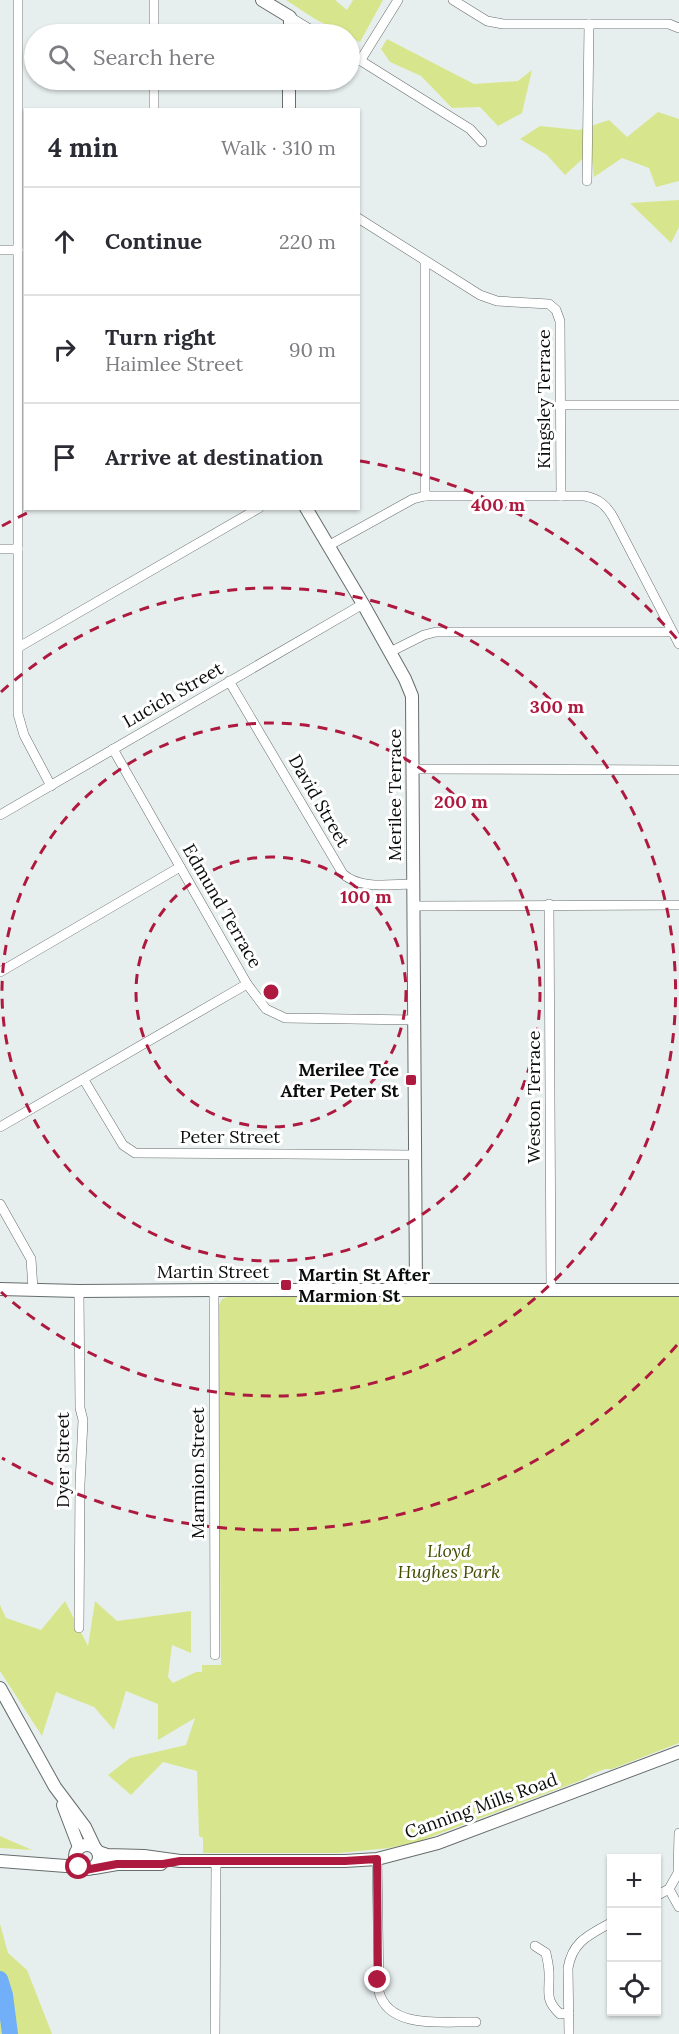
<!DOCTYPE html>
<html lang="en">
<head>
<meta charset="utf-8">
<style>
	body { margin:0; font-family:Lora,serif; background:#f7f7f7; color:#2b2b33 }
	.controls { position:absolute; right:18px; bottom:18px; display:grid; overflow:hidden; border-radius:0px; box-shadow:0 2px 4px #0004 }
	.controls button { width:54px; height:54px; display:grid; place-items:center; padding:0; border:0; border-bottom:2px solid #e1e1e2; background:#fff; color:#2b2b33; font:30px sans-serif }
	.stop { position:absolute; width:18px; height:18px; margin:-14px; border:4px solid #ae1a3f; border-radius:50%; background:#fff }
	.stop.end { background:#ae1a3f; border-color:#fff; box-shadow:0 2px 6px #0008 }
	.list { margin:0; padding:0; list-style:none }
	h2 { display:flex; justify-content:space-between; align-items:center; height:78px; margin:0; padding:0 24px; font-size:26px }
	h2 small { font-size:20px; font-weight:400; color:#7c7c81 }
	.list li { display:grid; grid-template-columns:39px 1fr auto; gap:18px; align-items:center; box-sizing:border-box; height:108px; padding:0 24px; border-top:2px solid #e1e1e2 }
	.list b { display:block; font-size:22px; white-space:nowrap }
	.list p { margin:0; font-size:20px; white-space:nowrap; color:#7c7c81 }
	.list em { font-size:20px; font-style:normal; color:#7c7c81 }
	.icon { flex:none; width:33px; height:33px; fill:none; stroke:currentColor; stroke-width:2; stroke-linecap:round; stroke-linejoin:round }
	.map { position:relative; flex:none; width:679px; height:2034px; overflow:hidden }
	.search { position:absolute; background:#fff; box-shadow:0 2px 4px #0004; left:24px; top:24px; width:336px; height:66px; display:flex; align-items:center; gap:15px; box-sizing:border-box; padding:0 21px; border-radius:33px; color:#7c7c81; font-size:22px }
	.panel { position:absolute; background:#fff; box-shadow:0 2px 4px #0004; left:24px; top:108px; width:336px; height:402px; border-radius:0px }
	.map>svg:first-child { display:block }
	.green { fill:#d7e68c }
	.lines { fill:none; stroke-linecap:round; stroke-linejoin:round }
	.river { stroke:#71aff9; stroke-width:16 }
	.street-casing { stroke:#666d6c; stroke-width:10 }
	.secondary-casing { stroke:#666d6c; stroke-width:14 }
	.street { stroke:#fff; stroke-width:9 }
	.secondary { stroke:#fff; stroke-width:12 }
	.route { stroke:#ae1a3f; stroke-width:8 }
	.ring { fill:none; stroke:#ae1a3f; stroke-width:3; stroke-dasharray:10 8 }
	.poi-dot { fill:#ae1a3f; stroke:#fff; stroke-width:2 }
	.labels { text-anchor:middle; stroke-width:6; stroke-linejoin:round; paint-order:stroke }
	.street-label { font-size:18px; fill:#0b0d0d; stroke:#fff }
	.poi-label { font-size:18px; font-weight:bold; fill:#0b0d0d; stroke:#fff; text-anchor:end }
	.park-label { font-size:18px; font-style:italic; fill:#444d00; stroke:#fff }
	.centre { fill:#ae1a3f; stroke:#fff; stroke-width:3 }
	.ring-label { font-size:18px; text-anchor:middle; font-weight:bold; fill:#ae1a3f; stroke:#fff; stroke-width:6; stroke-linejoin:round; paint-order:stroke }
</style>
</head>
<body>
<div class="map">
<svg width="679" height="2034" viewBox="0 0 679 2034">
	<rect width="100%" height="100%" fill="#e7efee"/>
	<!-- green -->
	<g class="green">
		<path d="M 286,0 L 335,0 L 347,10 L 353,0 L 383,0 L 360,42 L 350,37 L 350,34 L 345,34 L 315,19 Z"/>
		<path d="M 387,39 L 474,84 L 518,81 L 532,70 L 522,113 L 498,126 L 480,107 L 452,108 L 421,76 L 390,62 L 381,49 Z"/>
		<path d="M 658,112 L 679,119 L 679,181 L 656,187 L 649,168 L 622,158 L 594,177 L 591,151 L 565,175 L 547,155 L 520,139 L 540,126 L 579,130 L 609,120 L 627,137 Z"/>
		<path d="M 679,200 L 679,227 L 671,243 L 630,203 Z"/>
		<path d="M 232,1295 L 679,1295 L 679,1743 L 612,1769 L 605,1769 L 590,1775 L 582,1780 L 420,1841 L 389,1848 L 339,1853 L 203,1853 L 203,1838 L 199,1836 L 197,1771 L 163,1762 L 131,1795 L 108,1775 L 130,1758 L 186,1745 L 195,1718 L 158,1740 L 158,1704 L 126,1691 L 114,1730 L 94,1707 L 56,1692 L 42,1736 L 0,1671 L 0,1605 L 6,1618 L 41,1630 L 65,1601 L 88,1646 L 95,1601 L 117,1621 L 191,1611 L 191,1653 L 172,1645 L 168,1677 L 173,1683 L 196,1672 L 202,1672 L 202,1665 L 221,1665 L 218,1307 L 222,1299 Z"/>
		<path d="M 0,1836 L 32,1850 L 0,1848 Z"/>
		<path d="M 0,1924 L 8,1953 L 27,1970 L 52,2034 L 0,2034 Z"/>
	</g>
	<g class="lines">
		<!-- river -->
		<path class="river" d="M 0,1979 L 5,1995 L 10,2034"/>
		<defs>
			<g id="street">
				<path d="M 18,0 L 18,714 L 24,735 L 51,786"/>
				<path d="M 154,0 L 154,34"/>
				<path d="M 453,0 L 487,21 L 503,24 L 669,24 L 679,28"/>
				<path d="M 290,17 L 318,34"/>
				<path d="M 350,54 L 470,129 L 482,142"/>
				<path d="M 360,61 L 398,0"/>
				<path d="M 154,80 L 154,110"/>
				<path d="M 587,181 L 589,24"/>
				<path d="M 358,218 L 480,295 L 497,301 L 549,304 L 556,310 L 560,321 L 561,496"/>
				<path d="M 0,250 L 18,250"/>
				<path d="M 425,262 L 425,496"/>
				<path d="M 560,405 L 679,405"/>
				<path d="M 328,546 L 413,499 L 425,496 L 585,496 C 599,499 606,505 613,517 L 679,644"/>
				<path d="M 0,549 L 18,549"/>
				<path d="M 19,647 L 259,508"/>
				<path d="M 390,652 L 424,635 L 436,632 L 672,632"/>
				<path d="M 229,681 L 343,874 C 361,890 391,884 413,884"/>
				<path d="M 113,749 L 247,984 L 266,1009 L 285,1018 L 414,1020"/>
				<path d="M 413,769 L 679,770"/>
				<path d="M 0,815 L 363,604"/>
				<path d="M 549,904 L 551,1289"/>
				<path d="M 413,906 L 679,905"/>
				<path d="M 0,972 L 180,867"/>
				<path d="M 84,1080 L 123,1145 L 135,1153 L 416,1155"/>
				<path d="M 0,1127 L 247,984"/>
				<path d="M 0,1204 L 31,1259 L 33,1289"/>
				<path d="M 214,1290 L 215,1655"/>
				<path d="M 79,1291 L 80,1408 L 83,1420 L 80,1484 L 79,1628"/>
				<path d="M 377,1859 L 379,1992 C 389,2030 445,2021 476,2022"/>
				<path d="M 669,1889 L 679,1907"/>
				<path d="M 656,1896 L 669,1889 L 678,1873 L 679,1833"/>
				<path d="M 535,1946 L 546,1953 C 547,1959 549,1966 549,1973 C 550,1992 544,1999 560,2014 L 569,2013"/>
				<path d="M 215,2034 L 216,1861"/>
				<path d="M 569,2034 L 568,1968 C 573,1940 590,1935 612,1922"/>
			</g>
			<g id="secondary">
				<path d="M 262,0 L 290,17 L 290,34"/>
				<path d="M 289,110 L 289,80"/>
				<path d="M 306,508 L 363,604 L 405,679 L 412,696 L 416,1290"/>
				<path d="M 0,1289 L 79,1291 L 214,1290 L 679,1290"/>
				<path d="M 0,1688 L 55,1787 L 85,1827 L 95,1848"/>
				<path d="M 63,1805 L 79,1847"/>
				<circle cx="87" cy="1857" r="12"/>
				<path d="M 98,1852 L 107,1855 L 144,1856 L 180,1861 L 345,1861 L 377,1859 L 438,1843 L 679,1752"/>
				<path d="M 0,1861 L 79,1867"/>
				<path d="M 94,1868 L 117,1864 L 161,1864"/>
			</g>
		</defs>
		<!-- street casing -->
		<use href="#street" class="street-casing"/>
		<!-- secondary casing -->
		<use href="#secondary" class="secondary-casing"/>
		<!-- street -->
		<use href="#street" class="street"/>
		<!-- secondary -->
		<use href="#secondary" class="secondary"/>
	</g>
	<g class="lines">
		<!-- route -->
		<path class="route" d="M 79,1867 L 85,1870 L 117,1864 L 163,1864 L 180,1861 L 345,1861 L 377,1859 L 378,1980"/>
	</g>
	<!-- distance rings -->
	<g class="ring">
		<circle cx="271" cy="992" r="135"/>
		<circle cx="271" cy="992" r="269"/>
		<path d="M1 692A404 404 0 1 1 1 1292"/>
		<path d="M677 1345A538 538 0 0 1 2 1458M2 526A538 538 0 0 1 31 511M360 461A538 538 0 0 1 677 639"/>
	</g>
	<!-- markers -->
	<g class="poi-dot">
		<rect x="405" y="1074" width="12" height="12" rx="3"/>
		<rect x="280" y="1279" width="12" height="12" rx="3"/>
	</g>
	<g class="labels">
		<!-- street labels -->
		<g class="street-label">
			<text transform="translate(544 399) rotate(-90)" y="6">Kingsley Terrace</text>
			<text transform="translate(173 695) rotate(-30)" y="6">Lucich Street</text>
			<text transform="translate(395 795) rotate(-90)" y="6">Merilee Terrace</text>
			<text transform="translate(319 801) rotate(60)" y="6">David Street</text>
			<text transform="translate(222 906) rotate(60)" y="6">Edmund Terrace</text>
			<text transform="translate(534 1097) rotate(-90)" y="6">Weston Terrace</text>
			<text x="230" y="1143">Peter Street</text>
			<text x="213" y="1278">Martin Street</text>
			<text transform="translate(63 1460) rotate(-90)" y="6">Dyer Street</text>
			<text transform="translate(198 1473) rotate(-90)" y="6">Marmion Street</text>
			<text transform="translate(481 1806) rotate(-20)" y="6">Canning Mills Road</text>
		</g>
		<!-- poi labels -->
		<g class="poi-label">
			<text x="399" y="1076">Merilee Tce<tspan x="399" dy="21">After Peter St</tspan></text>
			<text x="298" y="1281" text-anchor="start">Martin St After<tspan x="298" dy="21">Marmion St</tspan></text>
		</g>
		<!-- park labels -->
		<g class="park-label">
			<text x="449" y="1557">Lloyd<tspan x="449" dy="21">Hughes Park</tspan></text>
		</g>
	</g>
	<circle cx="271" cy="992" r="9" class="centre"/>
	<g class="ring-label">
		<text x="498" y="511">400 m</text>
		<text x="557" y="713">300 m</text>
		<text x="461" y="808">200 m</text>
		<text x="366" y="903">100 m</text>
	</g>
</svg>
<div class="controls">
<button>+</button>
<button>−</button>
<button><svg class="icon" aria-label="locate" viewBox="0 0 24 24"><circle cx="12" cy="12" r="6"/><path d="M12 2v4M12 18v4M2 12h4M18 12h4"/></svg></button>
</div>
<div class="stop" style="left:79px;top:1867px"></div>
<div class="stop end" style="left:378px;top:1980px"></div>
<div class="search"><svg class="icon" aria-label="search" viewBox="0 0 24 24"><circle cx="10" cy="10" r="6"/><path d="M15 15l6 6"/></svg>Search here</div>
<section class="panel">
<h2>4 min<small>Walk · 310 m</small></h2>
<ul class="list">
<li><svg class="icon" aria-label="ahead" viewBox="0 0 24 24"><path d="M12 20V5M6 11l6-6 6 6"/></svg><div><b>Continue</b></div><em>220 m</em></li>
<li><svg class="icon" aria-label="right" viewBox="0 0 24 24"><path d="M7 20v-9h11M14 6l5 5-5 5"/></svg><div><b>Turn right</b><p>Haimlee Street</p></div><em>90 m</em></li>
<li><svg class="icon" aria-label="arrive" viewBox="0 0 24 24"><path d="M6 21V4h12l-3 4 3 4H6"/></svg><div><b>Arrive at destination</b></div></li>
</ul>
</section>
</div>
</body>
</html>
